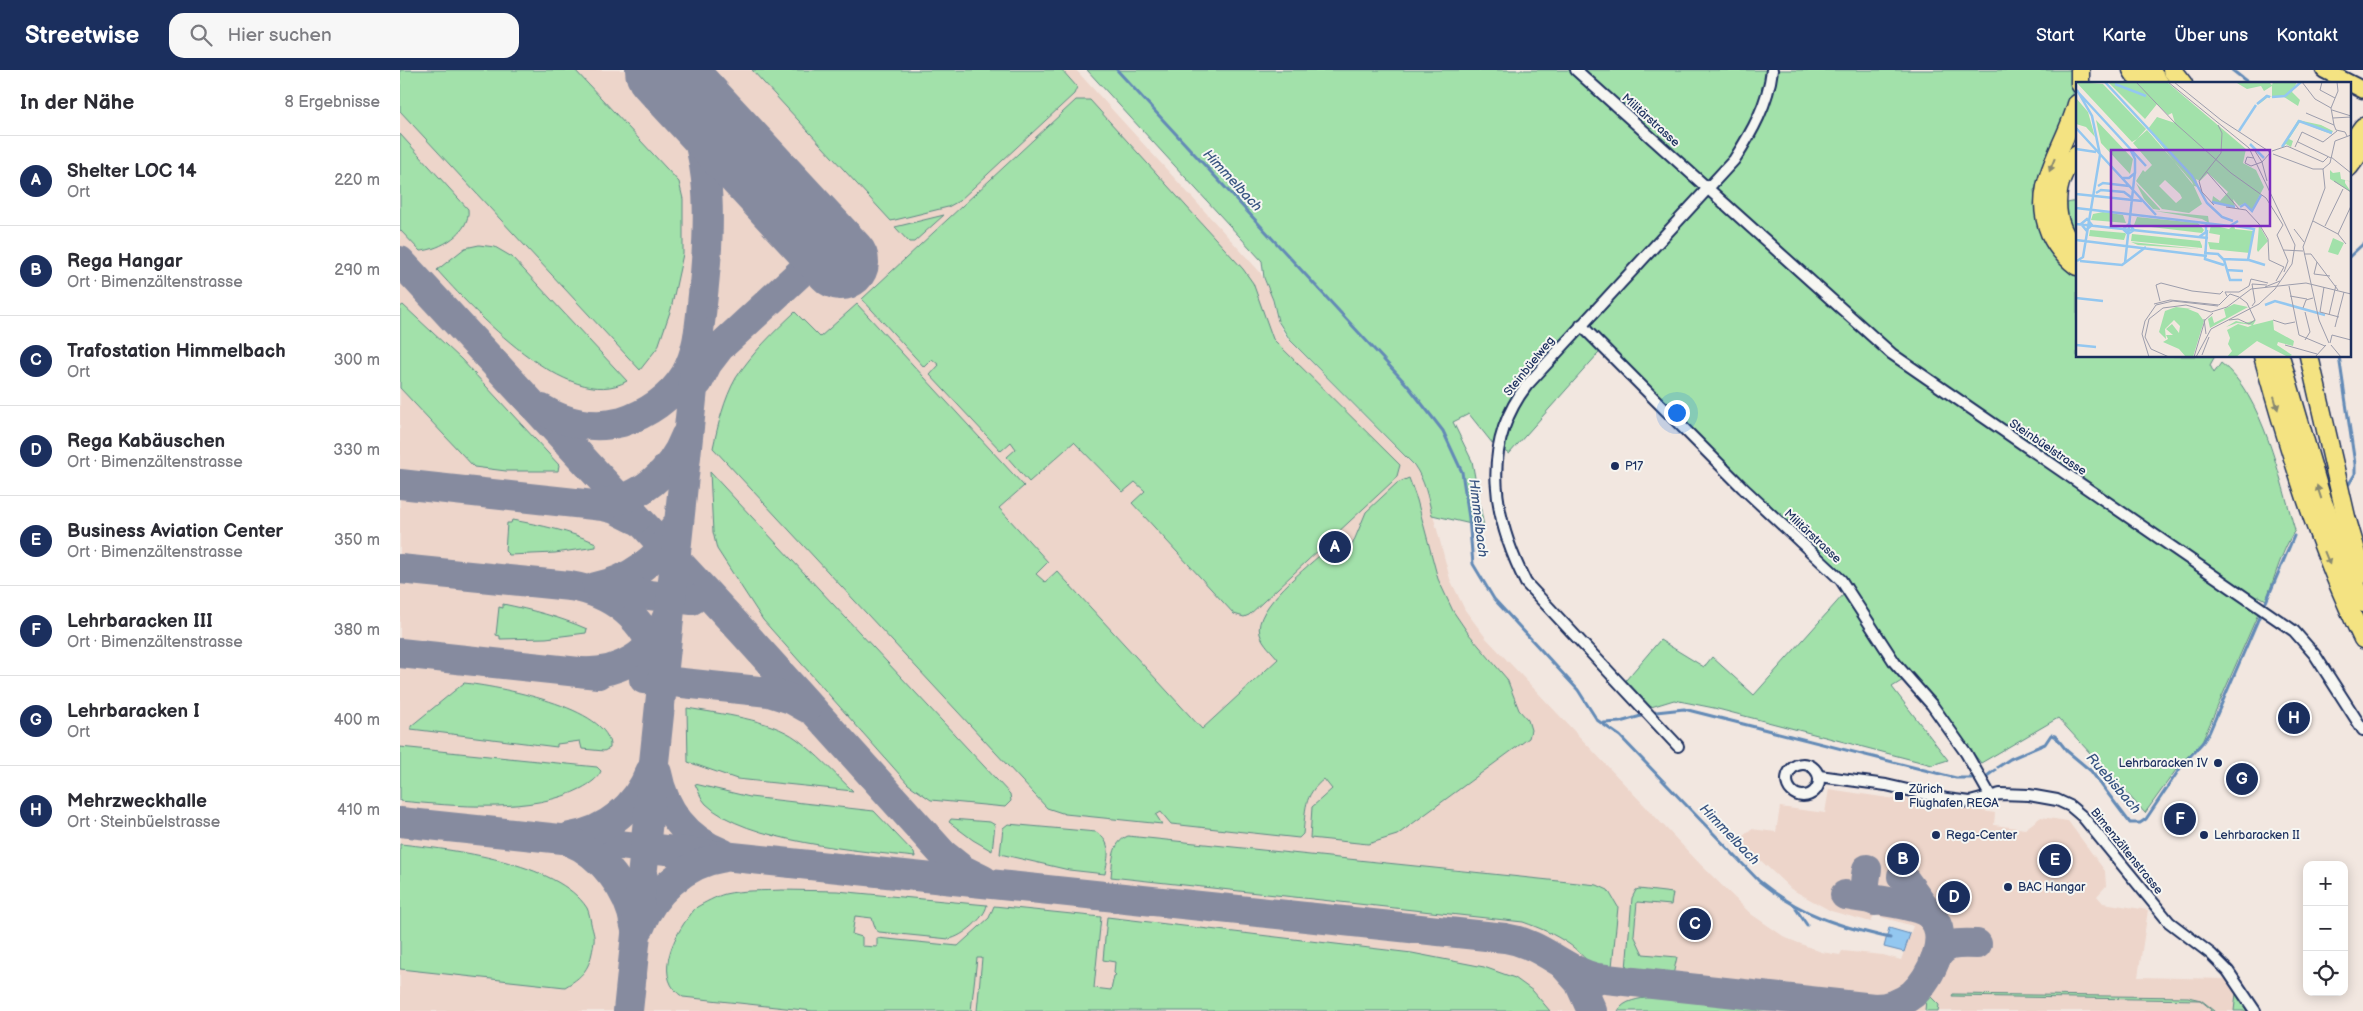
<!DOCTYPE html>
<html lang="de">
<head>
<meta charset="utf-8">
<style>
	body { margin:0; font-family:"Balsamiq Sans",sans-serif; background:#f7f7f7; color:#2b2b33 }
	.controls { position:absolute; right:15px; bottom:15px; display:grid; overflow:hidden; border-radius:10px; box-shadow:0 2px 12px #0003 }
	.controls button { width:45px; height:45px; display:grid; place-items:center; padding:0; border:0; border-bottom:1px solid #e1e1e2; background:#fff; color:#2b2b33; font:25px sans-serif }
	.you { position:absolute; left:1276px; top:342px; width:18px; height:18px; margin:-12px; border:4px solid #fff; border-radius:50%; background:#1a73e8; box-shadow:0 0 0 8px #1a73e833 }
	.badge { display:grid; place-items:center; width:32px; height:32px; border-radius:50%; background:#1b2f5e; color:#fff; font-size:16px; font-weight:700 }
	.pin { position:absolute; translate:-50% -50%; border:2px solid #fff; box-shadow:0 1px 5px #0006 }
	.list { margin:0; padding:0; list-style:none }
	h2 { display:flex; justify-content:space-between; align-items:center; height:65px; margin:0; padding:0 20px; font-size:21px }
	h2 small { font-size:16px; font-weight:400; color:#7c7c81 }
	.list li { display:grid; grid-template-columns:32px 1fr auto; gap:15px; align-items:center; box-sizing:border-box; height:90px; padding:0 20px; border-top:1px solid #e1e1e2 }
	.list b { display:block; font-size:19px; white-space:nowrap }
	.list p { margin:0; font-size:16px; white-space:nowrap; color:#7c7c81 }
	.list em { font-size:16px; font-style:normal; color:#7c7c81 }
	.icon { flex:none; width:28px; height:28px; fill:none; stroke:currentColor; stroke-width:2; stroke-linecap:round; stroke-linejoin:round }
	.map { position:relative; flex:none; width:1963px; height:941px; overflow:hidden }
	header { display:flex; align-items:center; gap:30px; box-sizing:border-box; height:70px; padding:0 25px; background:#1b2f5e; color:#fff }
	header strong { font-size:24px }
	nav { display:flex; gap:28px; margin-inline-start:auto; font-size:18px }
	.search { width:350px; height:45px; background:#f7f7f7; display:flex; align-items:center; gap:12px; box-sizing:border-box; padding:0 18px; border-radius:15px; color:#7c7c81; font-size:19px }
	main { display:flex }
	aside { flex:1; background:#fff }
	.map>svg:first-child { display:block }
	.built { fill:#edd5ca }
	.green { fill:#a2e1aa; stroke:#5e8884 }
	.water { fill:#93c7f0; stroke:#638ab6 }
	.lines { fill:none; stroke-linecap:round; stroke-linejoin:round }
	.stream { stroke:#638ab6; stroke-width:3 }
	.taxiway { stroke:#868b9f; stroke-width:30 }
	.runway { stroke:#868b9f; stroke-width:76 }
	.minor-casing { stroke:#1b2f5e; stroke-width:14 }
	.primary-casing { stroke:#1b2f5e; stroke-width:19 }
	.motorway-casing { stroke:#1b2f5e; stroke-width:21 }
	.minor { stroke:#f6f6f2; stroke-width:10 }
	.primary { stroke:#f4e382; stroke-width:15 }
	.motorway { stroke:#f4e382; stroke-width:18 }
	.oneway { fill:#888970 }
	.poi-dot { fill:#1b2f5e; stroke:#f6f6f2; stroke-width:2 }
	.labels { text-anchor:middle; stroke-width:4; stroke-linejoin:round; paint-order:stroke }
	.street-label { font-size:12px; fill:#1b2f5e; stroke:#f6f6f2 }
	.poi-label { font-size:12px; fill:#1b2f5e; stroke:#f6f6f2; text-anchor:start }
	.water-label { font-size:14px; font-style:italic; fill:#395582; stroke:#f6f6f2 }
	.inset-river { fill:none; stroke:#93c7f0; stroke-width:2.5 }
	.inset-road { fill:none; stroke:#9c9dac; stroke-width:1 }
	.view { fill:#7b2cbf; fill-opacity:0.15; stroke:#7b2cbf; stroke-width:2.5 }
	.inset-edge { fill:none; stroke:#1b2f5e; stroke-width:2.5 }
</style>
</head>
<body>
<header>
<strong>Streetwise</strong>
<div class="search"><svg class="icon" aria-label="search" viewBox="0 0 24 24"><circle cx="10" cy="10" r="6"/><path d="M15 15l6 6"/></svg>Hier suchen</div>
<nav><a>Start</a><a>Karte</a><a>Über uns</a><a>Kontakt</a></nav>
</header>
<main>
<aside>
<h2>In der Nähe<small>8 Ergebnisse</small></h2>
<ul class="list">
<li><span class="badge">A</span><div><b>Shelter LOC 14</b><p>Ort</p></div><em>220 m</em></li>
<li><span class="badge">B</span><div><b>Rega Hangar</b><p>Ort · Bimenzältenstrasse</p></div><em>290 m</em></li>
<li><span class="badge">C</span><div><b>Trafostation Himmelbach</b><p>Ort</p></div><em>300 m</em></li>
<li><span class="badge">D</span><div><b>Rega Kabäuschen</b><p>Ort · Bimenzältenstrasse</p></div><em>330 m</em></li>
<li><span class="badge">E</span><div><b>Business Aviation Center</b><p>Ort · Bimenzältenstrasse</p></div><em>350 m</em></li>
<li><span class="badge">F</span><div><b>Lehrbaracken III</b><p>Ort · Bimenzältenstrasse</p></div><em>380 m</em></li>
<li><span class="badge">G</span><div><b>Lehrbaracken I</b><p>Ort</p></div><em>400 m</em></li>
<li><span class="badge">H</span><div><b>Mehrzweckhalle</b><p>Ort · Steinbüelstrasse</p></div><em>410 m</em></li>
</ul>
</aside>
<div class="map">
<svg width="1963" height="941" viewBox="0 0 1963 941">
	<rect width="100%" height="100%" fill="#f2e7e0"/>
	<filter id="ink" filterUnits="userSpaceOnUse"><feTurbulence type="fractalNoise" baseFrequency=".02" numOctaves="2"/><feDisplacementMap in="SourceGraphic" scale="10" xChannelSelector="R" yChannelSelector="G"/><feConvolveMatrix kernelMatrix="1 2 1 2 8 2 1 2 1" color-interpolation-filters="sRGB"/></filter>
	<g filter="url(#ink)">
		<!-- built -->
		<path class="built" d="M 0,0 L 676,0 L 860,202 L 870,222 L 878,253 L 886,267 L 1015,397 L 1026,418 L 1050,509 L 1065,540 L 1086,568 L 1300,794 L 1351,844 L 1386,868 L 1421,882 L 1440,885 L 1442,881 L 1483,885 L 1501,890 L 1513,856 L 1474,845 L 1471,852 L 1431,841 L 1391,819 L 1339,770 L 1351,759 L 1376,762 L 1380,737 L 1425,743 L 1429,719 L 1495,729 L 1496,727 L 1595,743 L 1594,755 L 1625,759 L 1641,747 L 1668,751 L 1705,801 L 1706,816 L 1697,826 L 1703,833 L 1748,840 L 1738,907 L 1826,909 L 1848,941 L 0,941 Z"/>
		<!-- green -->
		<g class="green">
			<path d="M 0,0 L 175,0 L 279,112 L 283,129 L 283,184 L 271,239 L 258,277 L 240,300 L 0,41 Z"/>
			<path d="M 352,0 L 662,0 L 677,17 L 674,24 L 559,131 L 548,137 L 491,151 Z"/>
			<path d="M 687,0 L 1676,0 L 1672,32 L 1639,114 L 1634,120 L 1639,158 L 1655,188 L 1677,205 L 1677,286 L 1815,286 L 1810,295 L 1814,303 L 1821,293 C 1863,325 1880,410 1895,460 C 1882,480 1875,507 1866,530 L 1859,526 L 1858,544 L 1802,672 L 1781,693 L 1745,743 L 1658,648 L 1581,693 L 1511,605 L 1492,617 L 1548,690 L 1532,695 L 1314,638 L 1274,630 L 1251,637 L 1226,610 L 1260,570 L 1304,597 L 1312,587 L 1354,625 L 1452,515 L 1440,500 L 1347,415 L 1206,275 L 1109,384 L 1093,374 L 1069,344 L 1053,352 L 1072,391 L 1084,457 L 1032,445 C 1028,427 1025,411 1014,395 L 890,270 L 878,251 L 873,230 L 864,208 L 862,191 Z"/>
			<path d="M 676,30 L 690,30 L 843,199 L 853,213 L 873,269 L 1000,395 L 997,406 L 992,412 L 849,545 L 844,547 L 834,544 L 732,433 L 745,421 L 735,412 L 723,422 L 674,372 L 629,412 L 607,387 L 616,379 L 611,372 L 601,381 L 530,305 L 539,295 L 532,289 L 524,297 L 462,229 Z"/>
			<path d="M 0,64 L 68,139 C 71,162 40,180 20,181 L 0,160 Z"/>
			<path d="M 1677,131 L 1677,168 L 1666,152 L 1667,133 Z"/>
			<path d="M 544,145 L 514,172 L 509,172 L 495,157 Z"/>
			<path d="M 79,175 L 95,177 L 112,187 L 227,311 C 169,345 72,239 37,200 L 65,178 Z"/>
			<path d="M 457,234 L 624,416 L 599,438 L 648,492 L 636,504 L 645,512 L 657,501 L 802,659 L 878,589 C 872,581 863,574 860,564 C 852,538 910,495 927,479 L 936,491 L 951,478 L 966,442 L 997,413 L 1009,408 L 1017,430 L 1038,509 L 1053,541 L 1068,563 L 1107,609 L 1119,640 L 1128,650 L 1131,660 L 1129,668 L 997,765 L 968,774 L 910,768 L 912,737 L 932,719 L 924,709 C 903,726 906,739 903,764 L 899,768 L 771,754 L 761,742 L 756,745 L 762,754 L 665,744 L 647,738 L 313,378 C 318,355 324,329 336,308 C 352,283 374,262 395,242 L 420,267 Z"/>
			<path d="M 3,235 L 61,289 L 159,395 L 158,401 L 106,401 L 74,397 L 0,318 L 0,237 Z"/>
			<path d="M 310,402 L 610,724 L 611,731 L 605,737 L 531,730 L 508,714 L 363,550 L 317,479 L 313,462 Z"/>
			<path d="M 112,450 C 141,455 169,461 196,473 L 196,477 L 155,483 L 109,485 L 105,481 L 107,453 L 111,453 Z"/>
			<path d="M 103,534 C 132,540 160,547 187,559 L 186,563 L 146,568 L 100,569 L 100,566 L 96,565 L 99,537 L 103,538 Z"/>
			<path d="M 64,613 C 94,616 213,637 210,678 L 204,681 L 182,679 L 180,671 L 157,674 L 157,677 L 11,659 L 11,656 Z"/>
			<path d="M 287,638 C 320,644 370,649 397,669 C 417,684 435,704 453,721 L 337,709 L 288,692 Z"/>
			<path d="M 0,677 L 197,697 L 201,701 C 198,709 189,714 182,718 C 133,744 54,736 0,731 Z"/>
			<path d="M 295,714 L 350,727 L 474,741 L 514,783 L 515,787 C 461,781 345,772 306,734 C 301,729 298,720 295,714 Z"/>
			<path d="M 551,749 L 590,752 L 595,755 L 592,781 L 573,770 L 549,752 Z"/>
			<path d="M 608,754 L 696,762 C 713,773 708,786 705,804 L 669,800 L 600,784 L 603,758 Z"/>
			<path d="M 728,766 L 1197,815 L 1208,820 L 1218,837 L 1212,897 L 1208,900 C 1184,894 1187,887 1169,874 C 1154,864 1140,858 1123,852 L 711,807 C 713,791 711,773 728,766 Z"/>
			<path d="M 0,774 C 50,779 158,792 187,838 C 189,842 190,848 191,853 C 192,859 195,865 194,872 C 190,896 187,904 165,917 L 0,899 Z"/>
			<path d="M 1239,819 L 1273,823 L 1271,835 L 1237,832 L 1234,865 L 1243,884 L 1277,887 L 1273,905 L 1268,906 L 1226,899 L 1232,828 L 1236,820 Z"/>
			<path d="M 382,820 L 437,821 L 587,835 C 585,848 562,867 549,869 L 479,862 L 476,860 L 472,848 L 455,846 L 452,864 L 462,867 L 462,876 L 477,877 L 477,868 L 558,876 L 589,848 L 594,836 L 701,847 L 694,918 L 711,920 L 714,906 L 716,905 L 714,903 L 715,892 L 703,890 L 707,847 L 1012,883 L 1084,897 L 1115,908 L 1133,921 L 1150,941 L 577,941 L 582,888 L 577,888 L 571,941 L 413,941 L 283,927 C 254,909 272,870 287,849 C 290,846 293,840 297,837 C 304,833 317,826 325,824 C 342,820 364,821 382,820 Z"/>
			<path d="M 1836,923 L 1847,941 L 1848,941 L 1834,941 Z"/>
			<path d="M 1553,924 L 1788,927 L 1801,930 L 1815,941 L 1810,941 L 1811,939 L 1800,930 L 1552,926 Z"/>
			<path d="M 1530,926 L 1539,935 L 1538,941 L 1525,941 L 1526,929 Z"/>
			<path d="M 1251,927 L 1408,941 L 1218,941 C 1224,930 1239,929 1251,927 Z"/>
		</g>
		<!-- water -->
		<path class="water" d="M 1489,858 L 1510,864 L 1504,882 L 1484,877 Z"/>
		<g class="lines">
			<!-- stream -->
			<g class="stream">
				<path d="M 717,0 L 1008,316 L 1043,361 L 1062,402 L 1069,448 L 1073,494 L 1094,529 L 1178,620 L 1197,650 L 1220,666 L 1359,811 C 1401,845 1438,856 1490,868"/>
				<path d="M 1832,0 L 1850,14"/>
				<path d="M 1949,187 L 1963,174"/>
				<path d="M 1939,286 L 1955,394 L 1955,404 L 1949,414"/>
				<path d="M 1866,532 L 1894,466"/>
				<path d="M 1256,642 L 1284,639 L 1556,708 L 1573,708"/>
				<path d="M 1204,653 L 1220,652 L 1241,646"/>
				<path d="M 1598,697 L 1610,689 L 1645,674 L 1651,665 L 1655,666 L 1667,681 L 1691,701 L 1730,753 L 1740,753 L 1746,749 L 1783,694 L 1803,672 L 1809,663 L 1860,545"/>
				<path d="M 1587,706 L 1595,700"/>
				<path d="M 1396,839 L 1407,855"/>
			</g>
			<!-- taxiway -->
			<g class="taxiway">
				<path d="M 0,191 L 341,560 L 543,784 L 563,800 L 583,810"/>
				<path d="M 298,312 L 307,294 L 320,277 L 427,178"/>
				<path d="M 142,339 C 166,354 195,359 222,352 C 247,344 271,328 285,305 C 299,281 300,252 303,225 C 311,149 316,62 262,0"/>
				<path d="M 0,414 L 203,436 L 215,439 L 235,449"/>
				<path d="M 202,433 C 240,430 272,401 285,367"/>
				<path d="M 0,499 L 170,516 C 213,523 246,549 258,592"/>
				<path d="M 196,517 C 230,510 259,490 274,458"/>
				<path d="M 198,519 L 292,530"/>
				<path d="M 0,583 L 198,604"/>
				<path d="M 179,602 C 219,605 253,584 267,547"/>
				<path d="M 244,609 L 369,622 L 391,629 L 407,638"/>
				<path d="M 257,703 C 264,740 286,769 322,783"/>
				<path d="M 0,752 L 1105,868 C 1144,874 1162,900 1197,908 L 1474,938 C 1489,938 1502,933 1513,924 C 1531,908 1552,865 1530,845 C 1519,834 1462,828 1445,825"/>
				<path d="M 170,767 C 207,761 236,737 250,702"/>
				<path d="M 169,771 C 202,784 230,821 235,856"/>
				<path d="M 1467,799 C 1465,812 1461,825 1475,831"/>
				<path d="M 1502,806 L 1531,846"/>
				<path d="M 240,857 C 252,823 286,793 321,788"/>
				<path d="M 1534,892 C 1542,872 1558,873 1577,874"/>
				<path d="M 1163,894 L 1179,912 L 1192,941"/>
				<path d="M 228,941 L 299,262"/>
			</g>
			<!-- runway -->
			<path class="runway" d="M 263,0 L 441,192"/>
			<defs>
				<g id="minor">
					<path d="M 1176,0 L 1492,284 L 1894,561 L 1915,585 L 1963,660"/>
					<path d="M 1181,255 L 1343,418 L 1441,510 L 1495,593 L 1532,635 L 1566,683 L 1591,727"/>
					<path d="M 1278,676 L 1126,513 C 1093,448 1080,376 1127,315 L 1334,90 C 1352,62 1368,34 1372,0"/>
					<circle cx="1403" cy="710" r="16"/>
					<path d="M 1419,706 L 1486,715 L 1547,729 L 1570,732 L 1600,724 L 1629,725 L 1657,730 L 1670,736 L 1683,747 L 1769,852 L 1811,884 L 1828,901 L 1855,941"/>
				</g>
				<path id="primary" d="M 1924,0 L 1963,20"/>
				<g id="motorway">
					<path d="M 1732,0 L 1741,14"/>
					<path d="M 1750,0 L 1760,14"/>
					<path d="M 1772,0 L 1783,14"/>
					<path d="M 1680,14 L 1680,0"/>
					<path d="M 1677,34 C 1666,77 1630,116 1650,163 C 1656,176 1665,187 1677,196"/>
					<path d="M 1949,76 L 1963,57"/>
					<path d="M 1677,85 C 1651,110 1650,155 1677,179"/>
					<path d="M 1949,97 L 1963,78"/>
					<path d="M 1863,286 C 1890,383 1919,478 1963,569"/>
					<path d="M 1880,286 L 1922,430 L 1963,533"/>
					<path d="M 1909,286 L 1946,447 L 1963,504"/>
				</g>
			</defs>
			<!-- minor casing -->
			<use href="#minor" class="minor-casing"/>
			<!-- primary casing -->
			<use href="#primary" class="primary-casing"/>
			<!-- motorway casing -->
			<use href="#motorway" class="motorway-casing"/>
			<!-- minor -->
			<use href="#minor" class="minor"/>
			<!-- primary -->
			<use href="#primary" class="primary"/>
			<!-- motorway -->
			<use href="#motorway" class="motorway"/>
		</g>
		<!-- one-way arrows -->
		<defs><path id="oneway-solid" d="M-6-.8H1V-3.2L6.5 0L1 3.2V.8H-6Z" transform="scale(1.25)"/></defs>
		<g class="oneway">
			<use href="#oneway-solid" transform="translate(1652 95) rotate(112)"/>
			<use href="#oneway-solid" transform="translate(1876 333) rotate(74)"/>
			<use href="#oneway-solid" transform="translate(1919 422) rotate(-108)"/>
			<use href="#oneway-solid" transform="translate(1927 488) rotate(68)"/>
		</g>
	</g>
	<!-- markers -->
	<g class="poi-dot">
		<circle cx="1215" cy="396" r="5"/>
		<circle cx="1818" cy="693" r="5"/>
		<rect x="1494" y="721" width="10" height="10" rx="2.5"/>
		<circle cx="1536" cy="765" r="5"/>
		<circle cx="1804" cy="765" r="5"/>
		<circle cx="1608" cy="817" r="5"/>
	</g>
	<g class="labels">
		<!-- street labels -->
		<g class="street-label">
			<text transform="translate(1251 50) rotate(42)" y="4">Militärstrasse</text>
			<text transform="translate(1129 296) rotate(-51)" y="4">Steinbüelweg</text>
			<text transform="translate(1648 377) rotate(34)" y="4">Steinbüelstrasse</text>
			<text transform="translate(1413 466) rotate(43)" y="4">Militärstrasse</text>
			<text transform="translate(1727 781) rotate(51)" y="4">Bimenzältenstrasse</text>
		</g>
		<!-- poi labels -->
		<g class="poi-label">
			<text x="1225" y="400">P17</text>
			<text x="1808" y="697" text-anchor="end">Lehrbaracken IV</text>
			<text x="1509" y="723">Zürich<tspan x="1509" dy="14">Flughafen REGA</tspan></text>
			<text x="1546" y="769">Rega-Center</text>
			<text x="1814" y="769">Lehrbaracken II</text>
			<text x="1618" y="821">BAC Hangar</text>
		</g>
		<!-- water labels -->
		<g class="water-label">
			<text transform="translate(833 110) rotate(47)" y="5">Himmelbach</text>
			<text transform="translate(1079 448) rotate(83)" y="5">Himmelbach</text>
			<text transform="translate(1714 713) rotate(49)" y="5">Ruebisbach</text>
			<text transform="translate(1330 764) rotate(46)" y="5">Himmelbach</text>
		</g>
	</g>
	<!-- overview -->
	<g transform="translate(1676 12)">
		<rect width="275" height="275" fill="#f2e7e0"/>
		<path d="M 0,0 L 27,2 L 70,47 L 61,57 L 71,48 L 116,100 L 126,122 L 113,131 L 86,127 L 60,99 L 67,88 L 69,90 L 76,83 L 57,61 L 61,57 L 56,60 ZM 89,98 L 104,112 L 106,116 L 100,121 L 83,104 ZM 91,0 L 170,67 L 167,81 L 180,88 L 188,105 L 176,128 L 169,121 L 163,124 L 157,117 L 159,125 L 136,120 L 137,114 L 144,119 L 152,110 L 132,91 L 124,99 L 120,97 L 122,105 L 118,104 L 72,47 L 81,35 L 99,41 L 96,31 L 92,33 L 81,22 L 69,37 L 33,1 ZM 193,0 L 196,3 L 197,0 L 221,0 L 216,10 L 224,18 L 222,24 L 208,15 L 192,15 L 182,23 L 190,13 L 196,15 L 196,4 L 188,9 L 185,4 L 171,7 L 161,1 ZM 0,16 L 12,30 L 19,55 L 10,45 L 0,42 ZM 20,38 L 57,77 L 54,92 L 25,61 ZM 222,38 L 245,43 L 257,49 L 255,52 L 224,40 L 213,57 L 217,59 L 215,65 L 210,62 L 206,66 ZM 254,88 L 257,91 L 264,90 L 265,97 L 273,99 L 275,100 L 269,98 L 269,101 L 275,110 L 254,97 ZM 60,101 L 84,127 L 84,128 L 77,127 L 68,117 ZM 79,129 L 132,134 L 133,141 L 126,137 ZM 27,130 L 47,133 L 50,141 L 15,138 L 17,132 ZM 61,135 L 122,141 L 128,148 L 126,151 L 58,143 ZM 135,143 L 153,147 L 158,143 L 159,147 L 177,149 L 174,171 L 134,167 L 132,160 L 143,161 L 144,153 L 133,151 ZM 183,143 L 192,159 L 182,170 L 181,168 ZM 14,148 L 49,151 L 50,152 L 48,158 L 13,154 ZM 56,152 L 124,159 L 126,164 L 126,166 L 55,159 ZM 257,156 L 268,161 L 262,173 L 252,170 ZM 55,160 L 124,167 L 62,163 ZM 158,222 L 172,225 L 134,246 L 132,237 L 136,234 L 138,241 L 150,235 L 148,227 ZM 100,225 L 116,227 L 112,227 L 122,231 L 128,239 L 117,275 L 110,275 L 103,267 L 87,260 L 92,257 L 90,253 L 97,253 L 90,247 L 96,242 L 103,251 L 104,244 L 98,238 L 89,247 L 90,257 L 83,250 L 89,229 ZM 180,238 L 177,243 L 197,238 L 198,248 L 218,259 L 217,264 L 202,260 L 201,263 L 216,273 L 212,275 L 181,259 L 160,275 L 151,275 L 156,269 L 152,262 L 154,256 L 151,248 L 162,242 L 172,245 L 176,243 L 161,241 L 150,245 L 160,239 L 169,241 Z" fill="#a2e1aa" fill-rule="evenodd"/>
		<path class="inset-river" d="M 29,0 L 116,94 L 131,121 L 146,135 L 157,139M 39,2 L 70,14M 0,8 L 70,84M 1,8 L 16,34 L 24,73 L 7,175 L 1,179M 196,15 L 209,14 L 225,0M 181,22 L 191,14 L 194,15M 0,46 L 80,133M 163,49 L 180,23M 174,62 L 188,76M 206,65 L 223,39 L 256,51M 0,67 L 20,70M 46,96 L 53,96 L 59,91 L 59,77 L 54,67M 22,104 L 27,101 L 53,104M 20,111 L 25,108 L 48,110 L 56,116M 0,112 L 66,119M 136,120 L 159,125M 164,125 L 169,122 L 176,129 L 185,113M 0,126 L 154,144 L 162,139M 11,137 L 16,143 L 10,148 L 5,142 ZM 0,142 L 132,156M 53,142 L 58,148 L 52,152 L 47,147 ZM 160,144 L 178,147 L 172,178M 131,148 L 129,177 L 148,183M 123,155 L 130,150 L 130,141M 0,158 L 131,174M 128,171 L 142,172 L 148,178 L 154,198 L 166,198M 147,177 L 173,178 L 189,183M 4,179 L 46,183 L 70,165M 49,181 L 59,89M 151,188 L 167,189M 0,216 L 27,219M 189,223 L 199,219 L 249,233M 0,263 L 20,265"/>
		<path class="inset-road" d="M 60,0 L 100,42 L 155,91 L 190,116 L 207,143 L 201,153 L 212,179 L 208,190M 92,0 L 173,66 L 219,163 L 216,182 L 199,207 L 183,222 L 135,247 L 120,275M 98,0 L 145,38 L 194,70M 226,0 L 239,17 L 255,26M 246,0 L 244,8 L 259,16M 261,0 L 262,9 L 255,26 L 258,43 L 260,48 L 269,50 L 271,54M 256,28 L 275,34M 230,31 L 258,43M 257,36 L 275,35M 222,60 L 255,76M 219,65 L 226,50 L 247,60 L 261,49M 179,69 L 186,80 L 194,71M 196,69 L 211,64 L 247,80 L 252,75M 197,72 L 237,87 L 247,87M 255,75 L 275,91M 178,76 L 171,75 L 169,81 L 175,84 L 186,80 L 191,99M 247,87 L 254,81 L 259,59 L 275,53M 130,89 L 163,127M 258,99 L 275,110M 138,123 L 126,110 L 123,99 L 145,71 L 146,51 L 142,43M 150,125 L 170,128 L 183,142 L 192,157 L 193,178 L 208,185 L 200,199M 237,139 L 262,152 L 270,162M 249,144 L 267,107M 218,147 L 228,160M 262,152 L 275,124M 207,168 L 227,169M 228,172 L 235,172 L 262,208M 241,180 L 238,192 L 254,194M 213,204 L 223,253 L 249,264M 189,205 L 204,199M 151,214 L 149,210 L 163,210 L 173,204 L 175,197 L 192,201M 214,214 L 231,217M 84,219 L 80,203 L 85,201 L 116,209 L 144,212 L 147,209M 78,222 L 94,218 L 143,223 L 154,212 L 163,215M 176,224 L 179,220 L 176,202 L 191,203M 227,226 L 230,218 L 237,216M 229,230 L 234,250 L 229,258M 244,230 L 248,205M 244,230 L 263,235M 253,233 L 260,203M 128,237 L 130,252M 153,238 L 162,237 L 173,242 L 179,238 L 171,221 L 163,215M 197,238 L 209,242 L 219,240M 243,238 L 227,165 L 249,106 L 247,87M 243,238 L 253,261M 259,245 L 268,210M 254,261 L 256,253 L 275,258M 209,263 L 241,272M 255,263 L 265,275M 126,273 L 133,255M 73,275 L 66,252 L 69,239 L 80,223 L 97,219 L 142,224M 93,275 L 75,267 L 69,255 L 73,237 L 87,226 L 110,223 L 135,230 L 151,225 L 175,207 L 230,201 L 275,212M 118,275 L 129,238 L 137,231M 239,275 L 250,263"/>
		<path class="view" d="M 35,68 L 194,68 L 194,144 L 35,144 Z"/>
		<rect width="275" height="275" class="inset-edge"/>
	</g>
</svg>
<div class="controls">
<button>+</button>
<button>−</button>
<button><svg class="icon" aria-label="locate" viewBox="0 0 24 24"><circle cx="12" cy="12" r="6"/><path d="M12 2v4M12 18v4M2 12h4M18 12h4"/></svg></button>
</div>
<div class="you"></div>
<div class="pin badge" style="left:935px;top:477px">A</div>
<div class="pin badge" style="left:1503px;top:789px">B</div>
<div class="pin badge" style="left:1295px;top:854px">C</div>
<div class="pin badge" style="left:1554px;top:827px">D</div>
<div class="pin badge" style="left:1655px;top:790px">E</div>
<div class="pin badge" style="left:1780px;top:749px">F</div>
<div class="pin badge" style="left:1842px;top:709px">G</div>
<div class="pin badge" style="left:1894px;top:648px">H</div>
</div>
</main>
</body>
</html>
